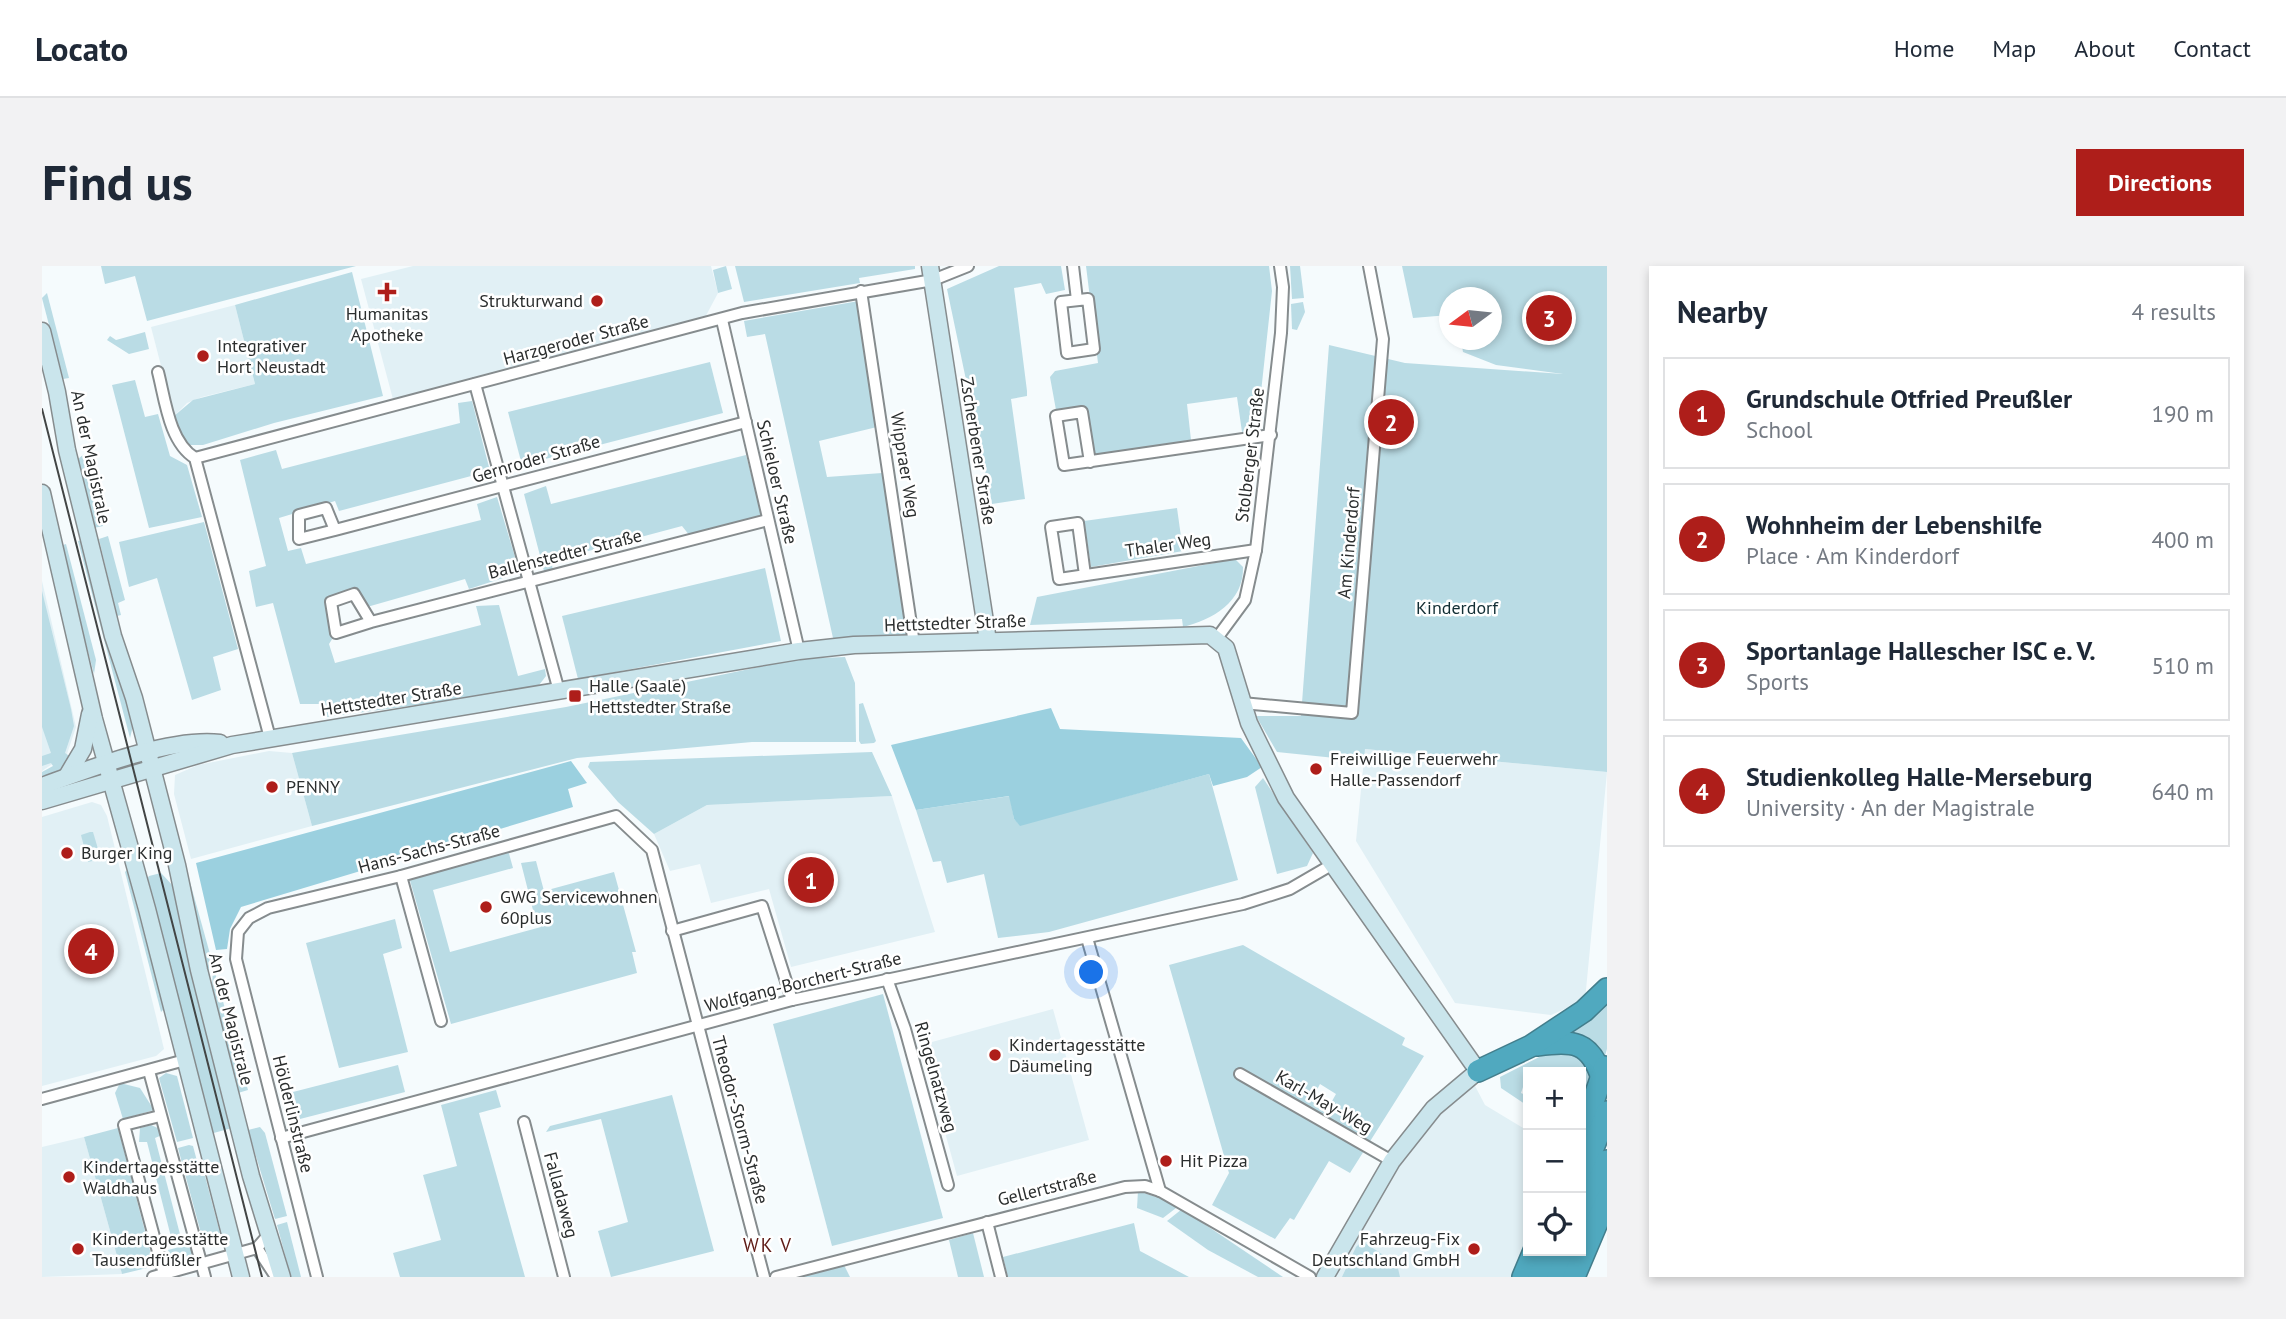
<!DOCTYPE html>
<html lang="en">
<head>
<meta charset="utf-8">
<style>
	body { margin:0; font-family:"PT Sans",sans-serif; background:#f2f2f3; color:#1f2937 }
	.controls { position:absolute; right:21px; bottom:21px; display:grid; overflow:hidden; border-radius:0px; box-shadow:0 4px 10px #0003 }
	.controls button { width:63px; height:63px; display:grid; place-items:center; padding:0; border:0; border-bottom:2px solid #e0e1e3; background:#fff; color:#1f2937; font:35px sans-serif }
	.compass { position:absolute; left:1397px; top:21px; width:63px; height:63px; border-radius:50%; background:#fff; box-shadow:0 4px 10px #0003; rotate:255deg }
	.you { position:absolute; left:1050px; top:707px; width:24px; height:24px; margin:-18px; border:5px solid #fff; border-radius:50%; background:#1a73e8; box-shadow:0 0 0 10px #1a73e833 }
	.badge { display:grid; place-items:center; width:46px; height:46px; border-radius:50%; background:#ae1e1a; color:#fff; font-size:23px; font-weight:700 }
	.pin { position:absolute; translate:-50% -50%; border:4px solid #fff; box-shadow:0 2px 7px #0006 }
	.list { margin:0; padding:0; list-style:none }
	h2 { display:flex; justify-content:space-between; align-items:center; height:91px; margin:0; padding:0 28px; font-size:30px }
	h2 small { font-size:23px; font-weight:400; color:#747a83 }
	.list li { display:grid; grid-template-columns:46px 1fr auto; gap:21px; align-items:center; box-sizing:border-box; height:112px; margin:0 14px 14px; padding:0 14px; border:2px solid #e0e1e3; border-radius:0px }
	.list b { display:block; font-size:26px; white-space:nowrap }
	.list p { margin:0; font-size:23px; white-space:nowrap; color:#747a83 }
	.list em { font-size:23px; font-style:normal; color:#747a83 }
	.icon { flex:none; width:38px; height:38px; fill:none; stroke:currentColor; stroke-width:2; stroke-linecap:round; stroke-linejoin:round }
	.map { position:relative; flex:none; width:1565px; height:1011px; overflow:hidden; border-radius:0px }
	header { display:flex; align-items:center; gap:42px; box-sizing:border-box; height:98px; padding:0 35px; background:#fff; border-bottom:2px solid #e0e1e3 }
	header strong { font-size:33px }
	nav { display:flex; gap:38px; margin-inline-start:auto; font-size:24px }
	.intro { display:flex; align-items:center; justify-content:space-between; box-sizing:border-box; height:168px; padding:0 42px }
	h1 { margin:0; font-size:49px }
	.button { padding:18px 32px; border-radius:0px; background:#ae1e1a; color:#fff; font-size:24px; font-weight:700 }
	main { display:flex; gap:42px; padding:0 42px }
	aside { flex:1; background:#fff; border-radius:0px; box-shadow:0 4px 10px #0003 }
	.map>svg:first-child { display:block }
	.built { fill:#e1f0f5 }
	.green { fill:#badce5; fill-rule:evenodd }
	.forest { fill:#9bd0df }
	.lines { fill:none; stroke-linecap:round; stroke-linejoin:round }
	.street-casing { stroke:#868c8e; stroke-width:14 }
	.secondary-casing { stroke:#868c8e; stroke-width:19 }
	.highway-casing { stroke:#437e8c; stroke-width:24 }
	.street { stroke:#fff; stroke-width:10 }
	.secondary { stroke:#cae5ec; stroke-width:16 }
	.highway { stroke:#50a9bf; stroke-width:21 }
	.tram { stroke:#424545; stroke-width:2 }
	.poi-dot { fill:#ae1e1a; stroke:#fff; stroke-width:2.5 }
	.labels { text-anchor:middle; stroke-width:5; stroke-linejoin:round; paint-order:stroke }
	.poi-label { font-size:18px; fill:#2b2e2e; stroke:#fff; text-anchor:start }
	.street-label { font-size:18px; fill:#2b2e2e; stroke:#fff }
	.park-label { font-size:18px; fill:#122e34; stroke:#fff }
	.neighbourhood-label { font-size:19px; letter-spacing:2px; fill:#5f1b16; stroke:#fff }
</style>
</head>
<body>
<header>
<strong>Locato</strong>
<nav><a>Home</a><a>Map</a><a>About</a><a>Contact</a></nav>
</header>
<div class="intro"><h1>Find us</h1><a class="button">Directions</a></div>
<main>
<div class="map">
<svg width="1565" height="1011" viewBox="0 0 1565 1011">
	<rect width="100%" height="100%" fill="#f5fbfd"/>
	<!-- built -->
	<g class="built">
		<path d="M 371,0 L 669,0 L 676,27 L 659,59 L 352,137 L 319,13 Z"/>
		<path d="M 193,39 L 213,118 L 160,131 L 145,137 L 132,150 L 109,61 Z"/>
		<path d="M 0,315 L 34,461 L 25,488 L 0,505 Z"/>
		<path d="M 1323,483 L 1565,506 L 1543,734 L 1509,749 L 1413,737 L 1314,575 Z"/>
		<path d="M 227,485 L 250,487 L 270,560 L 149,593 L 132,528 L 133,509 L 156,499 Z"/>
		<path d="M 850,530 L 893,666 L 749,701 L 727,623 L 669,637 L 658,598 L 628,605 L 612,568 L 665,539 Z"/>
		<path d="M 50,536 L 59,539 L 65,550 L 122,783 L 114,790 L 0,820 L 0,551 Z"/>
		<path d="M 1011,743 L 1047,874 L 915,910 L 879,779 Z"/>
		<path d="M 1431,816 L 1443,839 L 1486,865 L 1486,985 L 1481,1011 L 1283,1011 L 1392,842 Z"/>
		<path d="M 42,871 L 80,1008 L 0,1011 L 0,881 Z"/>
	</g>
	<!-- green -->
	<g class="green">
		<path d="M 59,0 L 314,0 L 105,55 L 93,10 L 63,18 Z"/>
		<path d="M 684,0 L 690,23 L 676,27 L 671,4 Z"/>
		<path d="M 693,0 L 873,0 L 873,3 L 817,12 L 818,17 L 702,36 Z"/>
		<path d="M 957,0 L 1019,0 L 1023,24 L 1004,28 L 999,17 L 972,22 L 985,125 L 985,130 L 969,133 L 983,233 L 950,238 L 905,23 Z"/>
		<path d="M 1044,0 L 1227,0 L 1230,25 L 1215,163 L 1200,166 L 1195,131 L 1145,138 L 1149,174 L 1050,189 L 1042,140 L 1014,144 L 1008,111 L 1013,105 L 1056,97 Z"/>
		<path d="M 1248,0 L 1258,0 L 1262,32 L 1250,33 Z"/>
		<path d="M 1360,0 L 1565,0 L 1565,506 L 1323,483 L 1322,495 L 1235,486 L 1214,450 L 1259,450 L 1287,79 L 1363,97 L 1521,108 L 1454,99 L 1421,86 L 1419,74 L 1450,74 L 1450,32 L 1408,32 L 1407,49 L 1371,52 Z"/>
		<path d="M 310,6 L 341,130 L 232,157 L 161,179 L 143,179 L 132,150 L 151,134 L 213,118 L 193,39 Z"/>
		<path d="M 5,27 L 27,112 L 21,113 L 0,32 Z"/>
		<path d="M 817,35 L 835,161 L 777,175 L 785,211 L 840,207 L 865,374 L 791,372 L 723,68 L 705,71 L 702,55 Z"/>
		<path d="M 1261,36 L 1263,46 L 1255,64 L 1250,63 L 1249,38 Z"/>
		<path d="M 103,66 L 107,83 L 87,88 L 65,74 L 68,70 L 74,74 Z"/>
		<path d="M 668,96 L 681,147 L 480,199 L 466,146 Z"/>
		<path d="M 93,114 L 103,151 L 116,148 L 128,190 L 145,199 L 160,251 L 107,262 L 70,119 Z"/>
		<path d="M 430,135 L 448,205 L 297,245 L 293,235 L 237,252 L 246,285 L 259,282 L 264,298 L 439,254 L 435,238 L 455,231 L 476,301 L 470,309 L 427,323 L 423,313 L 325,341 L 311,328 L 289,337 L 294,367 L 287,378 L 293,397 L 439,359 L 434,340 L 457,339 L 476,410 L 503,403 L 504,410 L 494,423 L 285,451 L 282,438 L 258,438 L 231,337 L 214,341 L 207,305 L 224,300 L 198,194 L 234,184 L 240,203 L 418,157 L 416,137 Z"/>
		<path d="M 42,188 L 61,260 L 52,262 L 35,194 Z"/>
		<path d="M 704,189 L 720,250 L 648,270 L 640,260 L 509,295 L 511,304 L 502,305 L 482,228 L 504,220 L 509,238 Z"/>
		<path d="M 1135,242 L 1141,285 L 1049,301 L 1042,255 Z"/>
		<path d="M 162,256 L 196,383 L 171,391 L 179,424 L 150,434 L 115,312 L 87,321 L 77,276 Z"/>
		<path d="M 66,270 L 83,334 L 76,337 L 79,349 L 75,350 L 57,273 Z"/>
		<path d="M 42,274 L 92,456 L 88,472 L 36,275 Z"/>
		<path d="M 24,278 L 54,394 L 52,408 L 18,280 Z"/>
		<path d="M 1193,293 L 1201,301 C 1202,336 1170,354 1141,361 L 1140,353 L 988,359 L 995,331 Z"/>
		<path d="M 723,302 L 739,375 L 536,413 L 520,350 Z"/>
		<path d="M 0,325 L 29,443 L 32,460 L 23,487 L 29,491 L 14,508 L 0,515 L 0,506 L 11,500 L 9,497 L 0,500 L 0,490 L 9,487 L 0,461 Z"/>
		<path d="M 803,391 L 813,417 L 814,476 L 710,476 L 535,492 L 270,560 L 250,487 L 524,441 L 756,393 Z"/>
		<path d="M 821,437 L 834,475 L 832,477 L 819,478 L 817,475 L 817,438 Z"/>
		<path d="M 830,486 L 850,530 L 665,539 L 612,568 L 576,536 L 546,501 L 548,496 Z"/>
		<path d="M 1167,508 L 1196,614 L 1007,666 L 956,672 L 942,608 L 905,617 L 899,595 L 891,596 L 874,544 L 968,530 L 972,553 L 978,559 Z"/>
		<path d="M 1221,512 L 1271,587 L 1265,600 L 1235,608 L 1213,521 Z"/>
		<path d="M 128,544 L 168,688 L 166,714 Z"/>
		<path d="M 48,566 L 51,566 L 59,593 L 46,596 L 39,569 Z"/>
		<path d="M 466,584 L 471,602 L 391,624 L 408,686 L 499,661 L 498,655 L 493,652 L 479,597 L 494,595 L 502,625 L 572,606 L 594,686 L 590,686 L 595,707 L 409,758 L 367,611 Z"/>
		<path d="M 85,604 L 122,743 L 119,746 L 83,606 Z"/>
		<path d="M 119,607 L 133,622 L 190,862 L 168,868 L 104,614 L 107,610 Z"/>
		<path d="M 353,653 L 360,682 L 341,688 L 366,786 L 297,802 L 264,677 Z"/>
		<path d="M 1201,679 L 1363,772 L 1360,779 L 1382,790 L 1308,907 L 1287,895 L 1252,954 L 1248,952 L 1233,973 L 1170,939 L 1187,907 L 1127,699 ZM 1278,818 L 1294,828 L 1285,844 L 1269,835 Z"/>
		<path d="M 171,700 L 206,824 L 196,827 L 170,723 Z"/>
		<path d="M 841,728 L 901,952 L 790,980 L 731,758 Z"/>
		<path d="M 1565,731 L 1565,783 L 1561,797 L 1522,773 L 1534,756 Z"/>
		<path d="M 1524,782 L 1552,801 L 1539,840 L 1542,825 L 1539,823 L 1539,806 L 1513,801 L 1486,806 L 1479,827 L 1486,830 L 1486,840 L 1459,822 L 1458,811 L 1509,785 Z"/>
		<path d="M 356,799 L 363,826 L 258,853 L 251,826 Z"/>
		<path d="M 124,807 L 135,810 L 151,872 L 135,876 L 117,812 Z"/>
		<path d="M 78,817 L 98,822 L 112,844 L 81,853 L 73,827 Z"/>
		<path d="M 454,824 L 459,841 L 437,847 L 483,1011 L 358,1011 L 351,987 L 399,974 L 381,909 L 415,900 L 399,839 Z"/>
		<path d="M 630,829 L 672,985 L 569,1011 L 556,965 L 586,956 L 559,853 L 504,866 L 508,860 Z"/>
		<path d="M 109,859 L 118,863 L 120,869 L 113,872 L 140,976 L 126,981 L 124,974 L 129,971 L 105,876 L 97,876 L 98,862 Z"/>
		<path d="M 218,861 L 223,867 L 245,950 L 233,953 L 206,864 Z"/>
		<path d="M 76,862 L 111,996 L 105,1002 L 80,1008 L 42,871 Z"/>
		<path d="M 147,879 L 151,880 L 159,910 L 163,910 L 178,967 L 160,971 L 136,882 Z"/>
		<path d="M 1096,925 L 1138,939 L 1121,952 L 1095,942 Z"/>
		<path d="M 1140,943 L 1241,1011 L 1216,1011 L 1166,984 L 1125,955 Z"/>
		<path d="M 245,956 L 259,1011 L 249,1011 L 235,959 Z"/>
		<path d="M 1092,957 L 1098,985 L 1147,1011 L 966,1011 L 961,991 Z"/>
		<path d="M 931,967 L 942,1011 L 916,1011 L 907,974 Z"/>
		<path d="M 1320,975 L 1355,998 L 1358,1011 L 1300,1011 L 1314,981 Z"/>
		<path d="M 149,978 C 152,989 149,995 138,1000 L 133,999 L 126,984 Z"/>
		<path d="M 802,999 L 808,1011 L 752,1011 Z"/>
	</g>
	<!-- forest -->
	<g class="forest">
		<path d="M 1009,442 L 1018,463 L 1199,472 L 1220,501 L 1205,511 L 1171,520 L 1167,508 L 978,560 L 972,553 L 967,530 L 874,544 L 849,479 Z"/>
		<path d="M 529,495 L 545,517 L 526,523 L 531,541 L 199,641 L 188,663 L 185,683 L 174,684 L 154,597 Z"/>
	</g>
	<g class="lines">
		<defs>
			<g id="street">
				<path d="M 1031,0 L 1035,34"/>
				<path d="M 819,25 L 872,378"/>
				<path d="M 1046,33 L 1052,83 L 1025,87 L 1019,36 Z"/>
				<path d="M 680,54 L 757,385"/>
				<path d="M 116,106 C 123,133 127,176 153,192 L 228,472"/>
				<path d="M 433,118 L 517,425"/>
				<path d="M 153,192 L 700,47 L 891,14 L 926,0"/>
				<path d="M 1048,196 L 1040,146 L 1014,150 L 1022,199 L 1229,169"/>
				<path d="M 293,264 L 257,273 L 257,249 L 284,242 L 293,264 L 704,156"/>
				<path d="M 1043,309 L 1036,257 L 1009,261 L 1017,313 L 1214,284"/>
				<path d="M 329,356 L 294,367 L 289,336 L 312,328 L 329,356 L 726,254"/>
				<path d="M 1175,372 L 1203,334 L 1214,284 L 1239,67 L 1241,21 L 1238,0"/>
				<path d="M 1200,437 L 1310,447 L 1341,73 L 1327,0"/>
				<path d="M 359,610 L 399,755"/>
				<path d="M 630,665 L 720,640 L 750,734"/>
				<path d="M 1045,672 L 1118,925"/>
				<path d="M 845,713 L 863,763 L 906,919"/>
				<path d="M 107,805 L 163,1011"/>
				<path d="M 1198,808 L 1350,895"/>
				<path d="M 0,833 L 143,794"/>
				<path d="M 118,850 L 82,859 L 122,1008"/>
				<path d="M 482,856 L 522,1011"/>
				<path d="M 239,872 L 750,734 L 1201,638 L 1248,623 L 1291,598"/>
				<path d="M 945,956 L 959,1011"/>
				<path d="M 215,982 L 234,1011"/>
				<path d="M 111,1011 L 215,982 L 228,967"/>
				<path d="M 275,1011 L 194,693 L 196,666 L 207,652 L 226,642 L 359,610 L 574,550 L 610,584 L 722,1011"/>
				<path d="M 734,1011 L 1083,921 L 1103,920 L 1118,925 L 1268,1011"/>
			</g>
			<g id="secondary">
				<path d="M 888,0 L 946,375"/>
				<path d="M 0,65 L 15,126 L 25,184 L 71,370 L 92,432 L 135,599 L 157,704 L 209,910 L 240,1011"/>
				<path d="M 0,227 L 52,453 L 105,643 L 199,1011"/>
				<path d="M 25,510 L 41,483 L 48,448"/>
				<path d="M 0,520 C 47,503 128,471 178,477"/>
				<path d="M 0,535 L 190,479 L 757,385 L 812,379 L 1168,369 L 1184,382 L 1207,457 L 1244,532 L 1436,805 L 1392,842 L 1350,895 L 1283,1011"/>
			</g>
			<g id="highway">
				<path d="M 1495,779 C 1531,775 1548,774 1560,812"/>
				<path d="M 1436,805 L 1489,780 L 1542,745 L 1565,723"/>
				<path d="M 1539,871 L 1563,801"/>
				<path d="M 1539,913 L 1565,846"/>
				<path d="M 1543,949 L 1565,895"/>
				<path d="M 1481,1011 L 1492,985"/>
				<path d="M 1497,1011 L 1509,985"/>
				<path d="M 1516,1011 L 1528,985"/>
				<path d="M 1532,1011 L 1565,933"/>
			</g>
		</defs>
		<!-- street casing -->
		<use href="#street" class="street-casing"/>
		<!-- secondary casing -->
		<use href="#secondary" class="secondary-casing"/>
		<!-- highway casing -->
		<use href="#highway" class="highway-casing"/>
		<!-- street -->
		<use href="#street" class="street"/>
		<!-- secondary -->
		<use href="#secondary" class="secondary"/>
		<!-- highway -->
		<use href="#highway" class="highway"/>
		<!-- tram -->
		<path class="tram" d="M 0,143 L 220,1011"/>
	</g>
	<!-- markers -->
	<g class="poi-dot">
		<path d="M341.5 15.5h7v7h7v7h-7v7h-7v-7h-7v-7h7z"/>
		<circle cx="555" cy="35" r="7"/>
		<circle cx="161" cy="90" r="7"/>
		<rect x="526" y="423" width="14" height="14" rx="3.5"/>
		<circle cx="1274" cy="503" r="7"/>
		<circle cx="230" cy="521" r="7"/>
		<circle cx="25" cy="587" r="7"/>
		<circle cx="444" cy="641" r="7"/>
		<circle cx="953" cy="789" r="7"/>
		<circle cx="1124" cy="895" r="7"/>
		<circle cx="27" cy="911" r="7"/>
		<circle cx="36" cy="983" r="7"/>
		<circle cx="1432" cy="983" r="7"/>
	</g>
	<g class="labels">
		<!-- poi labels -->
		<g class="poi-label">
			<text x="541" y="41" text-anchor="end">Strukturwand</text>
			<text x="345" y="54" text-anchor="middle">Humanitas<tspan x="345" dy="21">Apotheke</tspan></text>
			<text x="175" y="86">Integrativer<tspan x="175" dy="21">Hort Neustadt</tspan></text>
			<text x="547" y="426">Halle (Saale)<tspan x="547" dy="21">Hettstedter Straße</tspan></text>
			<text x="1288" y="499">Freiwillige Feuerwehr<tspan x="1288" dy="21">Halle-Passendorf</tspan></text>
			<text x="244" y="527">PENNY</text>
			<text x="39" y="593">Burger King</text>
			<text x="458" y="637">GWG Servicewohnen<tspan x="458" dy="21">60plus</tspan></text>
			<text x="967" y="785">Kindertagesstätte<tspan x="967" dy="21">Däumeling</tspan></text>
			<text x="1138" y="901">Hit Pizza</text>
			<text x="41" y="907">Kindertagesstätte<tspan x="41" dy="21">Waldhaus</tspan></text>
			<text x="50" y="979">Kindertagesstätte<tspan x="50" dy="21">Tausendfüßler</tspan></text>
			<text x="1418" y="979" text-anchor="end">Fahrzeug-Fix<tspan x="1418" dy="21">Deutschland GmbH</tspan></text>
		</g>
		<!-- street labels -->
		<g class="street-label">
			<text transform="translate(534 74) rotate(-15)" y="6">Harzgeroder Straße</text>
			<text transform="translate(936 185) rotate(81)" y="6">Zscherbener Straße</text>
			<text transform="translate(1208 189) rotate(-83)" y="6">Stolberger Straße</text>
			<text transform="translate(49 191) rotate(78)" y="6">An der Magistrale</text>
			<text transform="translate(494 193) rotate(-16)" y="6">Gernroder Straße</text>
			<text transform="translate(863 199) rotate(81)" y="6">Wippraer Weg</text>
			<text transform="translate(735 216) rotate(77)" y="6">Schieloer Straße</text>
			<text transform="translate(1307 277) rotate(-85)" y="6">Am Kinderdorf</text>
			<text transform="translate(1126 279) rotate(-8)" y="6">Thaler Weg</text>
			<text transform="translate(523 288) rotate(-14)" y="6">Ballenstedter Straße</text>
			<text transform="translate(913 357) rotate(-2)" y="6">Hettstedter Straße</text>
			<text transform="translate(349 433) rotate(-9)" y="6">Hettstedter Straße</text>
			<text transform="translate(387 583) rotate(-15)" y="6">Hans-Sachs-Straße</text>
			<text transform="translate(761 716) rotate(-14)" y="6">Wolfgang-Borchert-Straße</text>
			<text transform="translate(189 753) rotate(76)" y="6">An der Magistrale</text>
			<text transform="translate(894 811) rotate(74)" y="6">Ringelnatzweg</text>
			<text transform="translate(1282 836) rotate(30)" y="6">Karl-May-Weg</text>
			<text transform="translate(251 848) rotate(76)" y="6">Hölderlinstraße</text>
			<text transform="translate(698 854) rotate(75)" y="6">Theodor-Storm-Straße</text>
			<text transform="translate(1005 922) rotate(-14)" y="6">Gellertstraße</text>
			<text transform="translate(519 929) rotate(75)" y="6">Falladaweg</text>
		</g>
		<!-- park labels -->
		<g class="park-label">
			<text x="1415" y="348">Kinderdorf</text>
		</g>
		<!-- neighbourhood labels -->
		<g class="neighbourhood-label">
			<text x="726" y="986">WK V</text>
		</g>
	</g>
</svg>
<div class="controls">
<button>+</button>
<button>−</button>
<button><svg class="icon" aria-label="locate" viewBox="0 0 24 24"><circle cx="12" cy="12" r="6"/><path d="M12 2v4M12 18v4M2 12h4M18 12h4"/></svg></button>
</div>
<svg class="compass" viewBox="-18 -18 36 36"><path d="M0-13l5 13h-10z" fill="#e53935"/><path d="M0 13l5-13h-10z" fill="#747a83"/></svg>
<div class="you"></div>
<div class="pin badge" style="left:769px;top:614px">1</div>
<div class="pin badge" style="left:1349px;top:156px">2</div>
<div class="pin badge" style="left:1507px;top:52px">3</div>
<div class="pin badge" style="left:49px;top:685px">4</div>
</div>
<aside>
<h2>Nearby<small>4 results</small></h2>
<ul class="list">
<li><span class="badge">1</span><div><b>Grundschule Otfried Preußler</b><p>School</p></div><em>190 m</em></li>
<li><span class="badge">2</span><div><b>Wohnheim der Lebenshilfe</b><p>Place · Am Kinderdorf</p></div><em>400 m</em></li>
<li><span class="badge">3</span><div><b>Sportanlage Hallescher ISC e. V.</b><p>Sports</p></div><em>510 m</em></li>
<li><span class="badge">4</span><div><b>Studienkolleg Halle-Merseburg</b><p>University · An der Magistrale</p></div><em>640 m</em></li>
</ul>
</aside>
</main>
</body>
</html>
